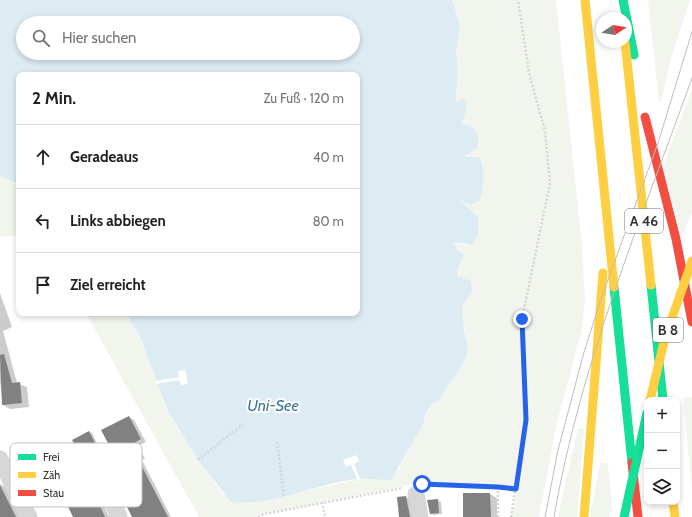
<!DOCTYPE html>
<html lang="de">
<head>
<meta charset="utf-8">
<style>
	body { margin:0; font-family:Cabin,sans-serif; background:#f6f6f6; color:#202124 }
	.controls { position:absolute; right:12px; bottom:12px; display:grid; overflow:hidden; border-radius:8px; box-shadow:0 2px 6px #0003 }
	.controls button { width:36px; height:36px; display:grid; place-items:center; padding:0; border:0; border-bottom:1px solid #e0e0e0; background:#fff; color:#202124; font:20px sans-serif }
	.compass { position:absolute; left:596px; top:12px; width:36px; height:36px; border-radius:50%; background:#fff; box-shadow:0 2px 6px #0003; rotate:78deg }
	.stop { position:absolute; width:12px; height:12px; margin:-9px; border:3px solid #2563eb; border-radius:50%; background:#fff }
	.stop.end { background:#2563eb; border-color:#fff; box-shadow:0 1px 4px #0008 }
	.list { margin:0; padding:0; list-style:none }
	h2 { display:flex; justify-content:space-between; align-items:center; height:52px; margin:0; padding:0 16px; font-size:17px }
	h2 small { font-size:13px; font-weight:400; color:#757577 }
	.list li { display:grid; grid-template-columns:26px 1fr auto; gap:12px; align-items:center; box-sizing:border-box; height:64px; padding:0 16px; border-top:1px solid #e0e0e0 }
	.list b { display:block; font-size:15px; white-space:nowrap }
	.list em { font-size:13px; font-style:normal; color:#757577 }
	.icon { flex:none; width:22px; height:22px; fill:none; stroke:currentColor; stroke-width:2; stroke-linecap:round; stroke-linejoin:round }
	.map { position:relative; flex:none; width:692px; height:517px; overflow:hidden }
	.search { position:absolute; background:#fff; box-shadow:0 2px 6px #0003; left:16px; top:16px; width:344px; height:44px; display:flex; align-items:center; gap:10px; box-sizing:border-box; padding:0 14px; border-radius:22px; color:#757577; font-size:15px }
	.panel { position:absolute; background:#fff; box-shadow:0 2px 6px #0003; left:16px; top:72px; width:344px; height:244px; border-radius:8px }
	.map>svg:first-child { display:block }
	.green { fill:#f1f5ed }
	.water { fill:#ddebf3; fill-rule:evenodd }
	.pier { fill:#fff }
	.shadow { fill:#0003 }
	.building { fill:#818181 }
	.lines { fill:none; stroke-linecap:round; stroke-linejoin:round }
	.path { stroke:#d6d6d6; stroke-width:2.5; stroke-dasharray:2 2; stroke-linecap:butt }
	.street { stroke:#d7d7d7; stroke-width:17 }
	.fast { stroke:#16e098; stroke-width:9 }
	.slow { stroke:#ffcf43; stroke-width:9 }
	.jam { stroke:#f24e42; stroke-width:9 }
	.tram { stroke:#bebebe; stroke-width:1 }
	.fast-bridge { stroke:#16e098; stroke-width:9 }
	.slow-bridge { stroke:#ffcf43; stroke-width:9 }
	.route { stroke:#2563eb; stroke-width:5 }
	.labels { text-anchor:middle; stroke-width:4; stroke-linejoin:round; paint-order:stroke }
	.shield { fill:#fff; stroke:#707070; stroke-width:1 }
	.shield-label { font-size:14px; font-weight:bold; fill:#333 }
	.water-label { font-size:16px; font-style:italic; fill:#3f7597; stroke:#fff }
	.key { fill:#fff; stroke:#c2c2c2; stroke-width:1 }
	.key-label { font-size:11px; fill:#333 }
</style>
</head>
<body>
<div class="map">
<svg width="692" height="517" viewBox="0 0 692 517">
	<rect width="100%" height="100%" fill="#fff"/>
	<!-- green -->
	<g class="green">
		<path d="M 452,0 L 556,0 L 582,245 L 585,301 L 582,329 L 557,423 L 539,517 L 512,517 L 517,489 L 425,482 L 263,514 L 256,517 L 199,517 L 86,313 L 126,313 L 140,337 L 168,411 L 198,460 L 223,494 L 245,503 L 284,496 L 398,470 L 432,403 L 465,361 L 466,335 L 463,323 L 462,307 L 472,292 L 461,277 L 457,276 L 458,268 L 464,254 L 457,250 L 454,243 L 466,245 L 478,217 L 458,200 L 458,198 L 471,205 C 484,185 484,183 482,160 L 471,157 L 463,157 L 479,145 C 478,124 472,131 460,124 L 459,101 L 456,100 L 456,97 L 458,68 L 456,52 L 460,25 Z"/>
		<path d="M 648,0 L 690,0 L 670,61 L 661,102 L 659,102 Z"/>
		<path d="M 692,89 L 692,212 L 682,236 L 662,169 Z"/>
		<path d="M 0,176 L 19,184 L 19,235 L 0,237 Z"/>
		<path d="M 692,397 L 692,491 L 683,398 Z"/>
		<path d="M 578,428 L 584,429 L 577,517 L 558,517 Z"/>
		<path d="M 600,463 L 605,463 L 608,466 L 612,502 L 610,517 L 590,517 Z"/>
	</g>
	<!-- water -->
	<path class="water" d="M 0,0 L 452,0 L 460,25 L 456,52 L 458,68 L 456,97 L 456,100 L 459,101 L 463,98 C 469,108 465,114 461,124 C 464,125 470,125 473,128 C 479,132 480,144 476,149 L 463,157 L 479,157 C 486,164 483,190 480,200 L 471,205 L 458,199 L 478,217 L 478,235 L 473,244 L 454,243 L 457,250 L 464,254 L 458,268 L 457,276 L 471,281 L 472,292 L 462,307 L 463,323 L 468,349 L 465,361 L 438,401 L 432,403 L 425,415 L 424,422 L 391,480 C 380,480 368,478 357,479 C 315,484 274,506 231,502 L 198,460 L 168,411 L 140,337 L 126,313 L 357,313 L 357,75 L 19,75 L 19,184 L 0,176 ZM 23,23 L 353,23 L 353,53 L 23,53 Z"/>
	<!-- pier -->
	<g class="pier">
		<path d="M 185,370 L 188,384 L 181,385 L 179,380 L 156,384 L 155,381 L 179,377 L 178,371 Z"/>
		<path d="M 356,455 L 359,461 L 354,464 L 361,481 L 358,481 L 351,465 L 346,467 L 343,460 Z"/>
	</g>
	<!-- shadow -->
	<g class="shadow">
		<path d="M 0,293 L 12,327 L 3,331 L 17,383 L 27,387 L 29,407 L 10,409 L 3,405 L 0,381 Z"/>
		<path d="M 129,417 L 134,420 L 146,442 L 139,446 L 145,459 L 142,460 L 171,517 L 133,517 L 120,464 Z"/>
		<path d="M 89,432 L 92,433 L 98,445 L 82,452 L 79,451 Z"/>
		<path d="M 71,449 L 76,452 L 98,492 L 109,517 L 74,517 L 59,487 L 55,484 Z"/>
		<path d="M 0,484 L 5,487 L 20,517 L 0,517 Z"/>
		<path d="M 490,494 L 497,498 L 497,517 L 463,517 Z"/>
		<path d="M 406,497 L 412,501 L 416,517 L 400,517 Z"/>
		<path d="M 437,500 L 441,502 L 442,514 L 434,515 L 430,513 Z"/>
	</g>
	<!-- building -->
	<g class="building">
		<path d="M 4,354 L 12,383 L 20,382 L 22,403 L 2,405 L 0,355 Z"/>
		<path d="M 129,416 L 141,439 L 134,443 L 140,455 L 137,457 L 168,517 L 132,517 L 125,503 L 128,502 L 113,467 L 119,464 L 101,430 Z"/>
		<path d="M 89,431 L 95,443 L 78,451 L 72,440 Z"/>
		<path d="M 71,448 L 92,488 L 105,517 L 73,517 L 57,484 L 54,485 L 42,462 Z"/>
		<path d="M 0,485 L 16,517 L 0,517 Z"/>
		<path d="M 463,493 L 490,493 L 491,517 L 463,517 Z"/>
		<path d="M 406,496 L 410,517 L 399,517 L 397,497 Z"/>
		<path d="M 438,499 L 439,513 L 430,514 L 427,500 Z"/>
	</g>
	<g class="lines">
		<!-- path -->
		<g class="path">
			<path d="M 277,442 L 284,496"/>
			<path d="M 198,460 L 243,424"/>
			<path d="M 427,483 L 516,489"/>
			<path d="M 498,487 L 498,517"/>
			<path d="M 322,502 L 325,517"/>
			<path d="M 258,517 L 264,514 L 402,488"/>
			<path d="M 511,517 L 526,419 L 522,319 L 550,183 L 545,131 L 529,73 L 518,0"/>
		</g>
		<!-- street -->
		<g class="street">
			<path d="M 90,458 L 119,516 L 117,517"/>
			<path d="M 0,459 L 29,517"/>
			<path d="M 416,494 L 420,517"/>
		</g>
		<!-- fast -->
		<g class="fast">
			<path d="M 623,0 L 634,55"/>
			<path d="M 651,285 L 663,400"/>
			<path d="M 614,287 L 632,463"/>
		</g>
		<!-- slow -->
		<g class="slow">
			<path d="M 585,0 L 614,287"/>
			<path d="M 625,42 L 651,285"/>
			<path d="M 673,502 L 675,517"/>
			<path d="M 584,517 L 603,273"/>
		</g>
		<!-- jam -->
		<g class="jam">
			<path d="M 645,117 L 676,239 L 692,322"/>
			<path d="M 632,463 L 638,517"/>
		</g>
		<!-- tram -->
		<g class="tram">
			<path d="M 545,517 L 558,450 L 584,352 L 601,299 L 658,143 L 692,32"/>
			<path d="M 554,517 C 580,365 640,223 692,78"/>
		</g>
		<!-- fast-bridge -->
		<path class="fast-bridge" d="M 624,517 L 647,413"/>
		<!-- slow-bridge -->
		<path class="slow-bridge" d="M 650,400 L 665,338 L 692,261"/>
	</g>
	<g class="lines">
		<!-- route -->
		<path class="route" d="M 422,484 L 498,487 L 516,489 L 526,420 L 522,319"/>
	</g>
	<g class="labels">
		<!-- shield labels -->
		<g class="shield">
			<rect x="625" y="209" width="38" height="24" rx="3"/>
			<rect x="653" y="318" width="30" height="24" rx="3"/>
		</g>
		<g class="shield-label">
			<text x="644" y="226">A 46</text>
			<text x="668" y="335">B 8</text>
		</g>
		<!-- water labels -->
		<g class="water-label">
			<text x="273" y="411">Uni-See</text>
		</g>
	</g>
	<!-- legend -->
	<rect x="10" y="443" width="132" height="64" rx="6" class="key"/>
	<rect x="18" y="454" width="18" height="6" fill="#16e098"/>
	<rect x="18" y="472" width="18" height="6" fill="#ffcf43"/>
	<rect x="18" y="490" width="18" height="6" fill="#f24e42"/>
	<g class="key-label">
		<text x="43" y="461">Frei</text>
		<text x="43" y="479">Zäh</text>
		<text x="43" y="497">Stau</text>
	</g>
</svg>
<div class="controls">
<button>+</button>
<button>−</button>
<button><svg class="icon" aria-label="layers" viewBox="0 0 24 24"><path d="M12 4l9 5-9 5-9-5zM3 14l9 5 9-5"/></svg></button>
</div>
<svg class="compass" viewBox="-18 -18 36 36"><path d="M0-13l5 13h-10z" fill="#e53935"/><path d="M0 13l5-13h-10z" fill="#757577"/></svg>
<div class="stop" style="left:422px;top:484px"></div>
<div class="stop end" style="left:522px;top:319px"></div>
<div class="search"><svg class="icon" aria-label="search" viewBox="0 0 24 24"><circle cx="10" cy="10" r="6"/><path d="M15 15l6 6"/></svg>Hier suchen</div>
<section class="panel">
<h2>2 Min.<small>Zu Fuß · 120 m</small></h2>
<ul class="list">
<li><svg class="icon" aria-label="ahead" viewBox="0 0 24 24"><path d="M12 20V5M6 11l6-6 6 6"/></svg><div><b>Geradeaus</b></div><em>40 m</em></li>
<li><svg class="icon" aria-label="left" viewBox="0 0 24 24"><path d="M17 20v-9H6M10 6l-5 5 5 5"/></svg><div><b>Links abbiegen</b></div><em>80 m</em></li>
<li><svg class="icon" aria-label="arrive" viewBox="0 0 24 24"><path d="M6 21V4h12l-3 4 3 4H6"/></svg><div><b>Ziel erreicht</b></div></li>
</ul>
</section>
</div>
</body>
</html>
